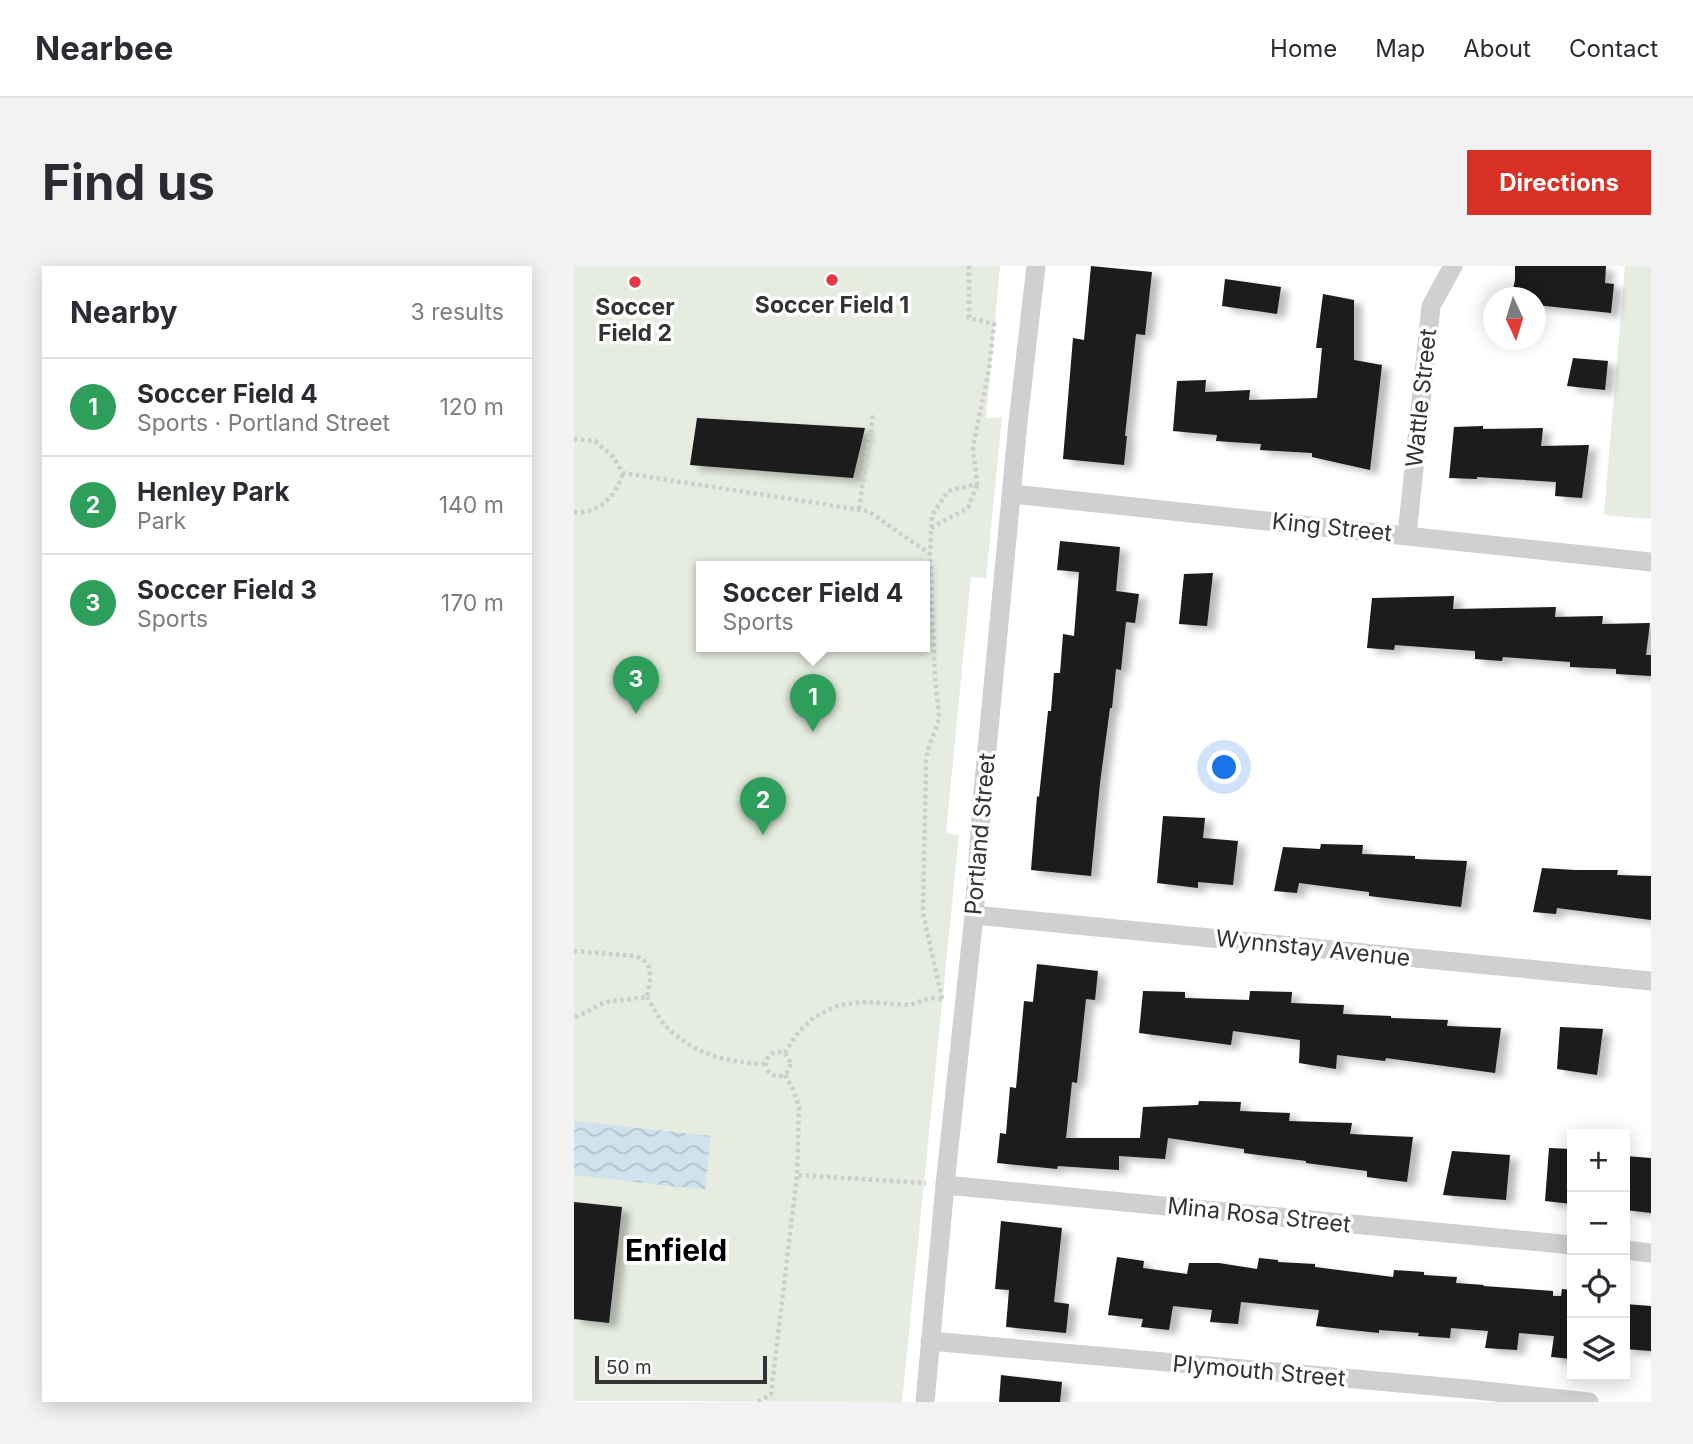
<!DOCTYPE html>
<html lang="en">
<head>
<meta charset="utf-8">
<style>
	body { margin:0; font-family:Inter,sans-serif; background:#f2f2f3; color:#2b2b33 }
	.controls { position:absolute; right:21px; bottom:21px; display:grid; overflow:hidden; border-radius:0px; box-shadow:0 4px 18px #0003 }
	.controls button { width:63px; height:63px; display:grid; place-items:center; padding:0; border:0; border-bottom:2px solid #e1e1e2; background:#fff; color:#2b2b33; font:35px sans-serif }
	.compass { position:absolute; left:909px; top:21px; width:63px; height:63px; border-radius:50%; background:#fff; box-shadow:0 4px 18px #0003; rotate:176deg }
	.scale { position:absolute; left:21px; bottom:18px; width:172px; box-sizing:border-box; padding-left:7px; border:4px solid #333; border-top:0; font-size:19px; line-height:24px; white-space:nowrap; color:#333; -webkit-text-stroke:5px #fff; paint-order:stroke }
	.you { position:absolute; left:651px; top:502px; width:24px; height:24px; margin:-18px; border:5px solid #fff; border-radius:50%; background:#1a73e8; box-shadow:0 0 0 10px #1a73e833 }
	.badge { display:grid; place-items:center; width:46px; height:46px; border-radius:50%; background:#d93025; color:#fff; font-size:23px; font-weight:700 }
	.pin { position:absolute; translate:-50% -58px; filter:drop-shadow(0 2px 4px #0008) }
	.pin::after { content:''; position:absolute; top:37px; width:24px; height:21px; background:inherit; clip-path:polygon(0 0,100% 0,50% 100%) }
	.popup { position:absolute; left:122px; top:295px; width:234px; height:91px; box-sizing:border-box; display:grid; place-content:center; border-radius:0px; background:#fff; filter:drop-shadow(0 2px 5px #0005); font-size:23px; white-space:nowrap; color:#7c7c81 }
	.popup b { font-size:26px; color:#2b2b33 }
	.popup::after { content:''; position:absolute; left:50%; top:100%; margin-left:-14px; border:14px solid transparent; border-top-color:#fff }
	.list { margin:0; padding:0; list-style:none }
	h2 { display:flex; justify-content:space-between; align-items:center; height:91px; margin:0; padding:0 28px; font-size:30px }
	h2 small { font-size:23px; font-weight:400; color:#7c7c81 }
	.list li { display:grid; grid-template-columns:46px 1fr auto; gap:21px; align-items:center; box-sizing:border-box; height:98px; padding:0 28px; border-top:2px solid #e1e1e2 }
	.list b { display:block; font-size:26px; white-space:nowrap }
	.list p { margin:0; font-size:23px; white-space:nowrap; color:#7c7c81 }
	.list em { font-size:23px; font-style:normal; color:#7c7c81 }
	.icon { flex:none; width:38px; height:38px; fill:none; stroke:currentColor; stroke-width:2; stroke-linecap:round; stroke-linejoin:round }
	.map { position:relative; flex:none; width:1077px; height:1136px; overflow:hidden; border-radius:0px }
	header { display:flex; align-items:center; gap:42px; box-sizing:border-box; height:98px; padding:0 35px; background:#fff; border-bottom:2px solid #e1e1e2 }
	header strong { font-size:33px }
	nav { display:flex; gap:38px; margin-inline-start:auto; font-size:24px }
	.intro { display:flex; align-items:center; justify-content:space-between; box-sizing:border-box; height:168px; padding:0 42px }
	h1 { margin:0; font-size:49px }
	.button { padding:18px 32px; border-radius:0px; background:#d93025; color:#fff; font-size:24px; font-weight:700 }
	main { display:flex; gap:42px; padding:0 42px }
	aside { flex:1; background:#fff; border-radius:0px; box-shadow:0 4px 18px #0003 }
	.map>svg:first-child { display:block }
	.green { fill:#e6ecdf; fill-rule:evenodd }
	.water { fill:url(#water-waves) }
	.building { fill:#1a1a1a; filter:url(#shadow) }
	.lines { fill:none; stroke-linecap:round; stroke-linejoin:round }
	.path { stroke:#cdcdcd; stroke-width:4.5; stroke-dasharray:3.5 3.5; stroke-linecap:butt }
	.street { stroke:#d0d0d0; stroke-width:19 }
	.poi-dot { fill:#e63946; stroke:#fff; stroke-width:2.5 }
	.labels { text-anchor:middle; stroke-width:7; stroke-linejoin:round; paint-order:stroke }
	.poi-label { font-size:23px; font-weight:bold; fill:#333; stroke:#fff }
	.street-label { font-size:23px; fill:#333; stroke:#fff }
	.district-label { font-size:30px; font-weight:bold; fill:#000; stroke:#fff }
</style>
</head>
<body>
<header>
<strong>Nearbee</strong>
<nav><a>Home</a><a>Map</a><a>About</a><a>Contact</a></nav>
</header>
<div class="intro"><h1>Find us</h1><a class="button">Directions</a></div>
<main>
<aside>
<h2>Nearby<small>3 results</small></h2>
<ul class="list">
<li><span class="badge" style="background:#2e9e5b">1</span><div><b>Soccer Field 4</b><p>Sports · Portland Street</p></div><em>120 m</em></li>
<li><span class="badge" style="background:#2e9e5b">2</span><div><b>Henley Park</b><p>Park</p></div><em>140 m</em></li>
<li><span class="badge" style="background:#2e9e5b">3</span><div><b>Soccer Field 3</b><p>Sports</p></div><em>170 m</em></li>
</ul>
</aside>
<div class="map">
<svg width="1077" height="1136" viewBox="0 0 1077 1136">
	<defs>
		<pattern id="water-waves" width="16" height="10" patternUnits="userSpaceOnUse" patternTransform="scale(1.75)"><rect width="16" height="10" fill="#cfe2ee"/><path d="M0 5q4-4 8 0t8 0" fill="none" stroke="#b2c2cd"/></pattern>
		<filter id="shadow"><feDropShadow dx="8" dy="4.5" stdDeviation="3.5" flood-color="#0004"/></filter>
	</defs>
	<rect width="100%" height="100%" fill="#fff"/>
	<!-- green -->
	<g class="green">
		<path d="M 0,0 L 426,0 L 412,152 L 428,151 L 412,312 L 397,311 L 372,567 L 385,569 L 328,1136 L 0,1135 ZM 127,300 L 351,300 L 351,380 L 127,380 Z"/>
		<path d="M 1051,0 L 1077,0 L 1077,253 L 1030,249 Z"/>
	</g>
	<!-- water -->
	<path class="water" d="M 0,855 L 137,870 L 131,924 L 0,909 Z"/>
	<!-- building -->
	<g class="building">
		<path d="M 517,0 L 578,6 L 571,69 L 562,68 L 551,170 L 553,170 L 550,199 L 489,193 L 499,72 L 510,74 Z"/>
		<path d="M 941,0 L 1032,0 L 1031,17 L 1040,18 L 1037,47 L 962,39 L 962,32 L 937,32 L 941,14 Z"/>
		<path d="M 651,13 L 707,21 L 703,48 L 648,40 Z"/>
		<path d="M 749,28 L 780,34 L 780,94 L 808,99 L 796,204 L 738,191 L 738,187 L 686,184 L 687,178 L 642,175 L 643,169 L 599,165 L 603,115 L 632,114 L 631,126 L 676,124 L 675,134 L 743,132 L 748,82 L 742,82 Z"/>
		<path d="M 999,92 L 1034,95 L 1031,124 L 993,120 Z"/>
		<path d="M 123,152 L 291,162 L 279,212 L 116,199 Z"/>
		<path d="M 909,160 L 909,163 L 969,162 L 967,180 L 1015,179 L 1008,232 L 981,230 L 982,216 L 903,211 L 903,213 L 875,212 L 880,161 Z"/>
		<path d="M 486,275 L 546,281 L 542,325 L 565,328 L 561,357 L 552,356 L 547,404 L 542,403 L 538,442 L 536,442 L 526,517 L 517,610 L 457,604 L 463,530 L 465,531 L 474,445 L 477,445 L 480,407 L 486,407 L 489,368 L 500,370 L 505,306 L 483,304 Z"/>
		<path d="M 639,307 L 633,360 L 605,358 L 610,308 Z"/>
		<path d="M 880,330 L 879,343 L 982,341 L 981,351 L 1029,350 L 1028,358 L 1076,357 L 1072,389 L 1077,389 L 1077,410 L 1042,408 L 1042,403 L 996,401 L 996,396 L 929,391 L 928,395 L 901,393 L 901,385 L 821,379 L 820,384 L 793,382 L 798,332 Z"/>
		<path d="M 589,550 L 631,552 L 629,572 L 664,575 L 659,619 L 624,616 L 624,622 L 583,617 Z"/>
		<path d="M 747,578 L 789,579 L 788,588 L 841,590 L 841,593 L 893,595 L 887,641 L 795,630 L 795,626 L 725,617 L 723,627 L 700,625 L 709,581 L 746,583 Z"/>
		<path d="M 968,602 L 1001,604 L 1044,604 L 1043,609 L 1077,610 L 1077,654 L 983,642 L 982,648 L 959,646 Z"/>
		<path d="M 463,698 L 524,705 L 521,734 L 512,733 L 503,817 L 498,816 L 492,872 L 566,872 L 569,841 L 624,839 L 625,835 L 667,836 L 666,845 L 716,847 L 715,855 L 778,857 L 776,868 L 839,871 L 833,916 L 793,911 L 793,905 L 732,897 L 732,895 L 670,887 L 670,883 L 594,872 L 591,893 L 545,890 L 545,904 L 484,900 L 483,903 L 423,897 L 426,867 L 432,868 L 436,821 L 442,822 L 450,735 L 459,736 Z"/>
		<path d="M 569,725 L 611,726 L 611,732 L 675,734 L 676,725 L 718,726 L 717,737 L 770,739 L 769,748 L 817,750 L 817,752 L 874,754 L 873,760 L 927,762 L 921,807 L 812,792 L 811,795 L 763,789 L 762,803 L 725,797 L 726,774 L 659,765 L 657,779 L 565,767 Z"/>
		<path d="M 986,761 L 1029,763 L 1023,809 L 983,803 Z"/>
		<path d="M 975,882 L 998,883 L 998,938 L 971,935 Z"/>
		<path d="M 878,885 L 936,889 L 932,934 L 869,929 Z"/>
		<path d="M 1051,890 L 1077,892 L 1077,947 L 1051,944 Z"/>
		<path d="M 0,936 L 48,941 L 35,1057 L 0,1053 Z"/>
		<path d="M 427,955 L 488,962 L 480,1036 L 495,1038 L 492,1067 L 432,1061 L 435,1024 L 421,1023 Z"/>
		<path d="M 543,991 L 570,995 L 569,1002 L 613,1008 L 615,997 L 645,997 L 683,1003 L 685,992 L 704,994 L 704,996 L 741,998 L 741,1001 L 819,1011 L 820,1004 L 850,1006 L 850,1009 L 883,1011 L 882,1017 L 910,1019 L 909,1020 L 979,1025 L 979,1030 L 987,1030 L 988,1023 L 998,1024 L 998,1093 L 977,1091 L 980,1070 L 945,1067 L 943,1084 L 911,1082 L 914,1065 L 877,1062 L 876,1072 L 844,1070 L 845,1067 L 805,1064 L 805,1067 L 777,1064 L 742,1060 L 745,1044 L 667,1036 L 664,1058 L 636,1056 L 638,1044 L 599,1040 L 595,1064 L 567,1061 L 569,1053 L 534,1049 Z"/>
		<path d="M 1051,1038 L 1077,1040 L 1077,1085 L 1051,1083 Z"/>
		<path d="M 427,1109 L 488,1116 L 486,1136 L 425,1136 Z"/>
	</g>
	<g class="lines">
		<!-- path -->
		<g class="path">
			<path d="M 0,173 L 21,175 L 39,191 L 49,207 L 294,245 L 356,288"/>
			<path d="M 285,243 L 299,149"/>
			<path d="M 0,246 C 24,249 43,229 49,207"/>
			<path d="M 357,262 L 394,242 L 403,218"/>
			<path d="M 0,685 L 61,690 C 82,697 76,714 73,731 L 31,736 L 0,752"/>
			<path d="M 73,731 C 79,740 84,752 91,759 C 118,788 154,797 192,798"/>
			<path d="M 368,733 L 349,647 L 352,494 L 354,483 L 364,457 L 365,449 L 361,411 L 356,288 L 358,249 L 374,225 L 403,218 L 399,181 L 415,103 L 420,58 L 395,52 L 395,0"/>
			<circle cx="204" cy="798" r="12"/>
			<path d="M 211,787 L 222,769 L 240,751 L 265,739 L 290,736 L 336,739 L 356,732 L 369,733"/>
			<path d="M 211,809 L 219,823 L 225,841 L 223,909 L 352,917"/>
			<path d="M 184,1136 L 197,1128 L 223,909"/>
		</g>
		<!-- street -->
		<g class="street">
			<path d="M 438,228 L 1077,296"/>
			<path d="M 833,269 L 857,40 L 879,0"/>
			<path d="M 400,649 L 1077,715"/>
			<path d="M 371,919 L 998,979"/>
			<path d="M 1051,984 L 1077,987"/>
			<path d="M 356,1075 L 893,1123 L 1015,1136"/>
			<path d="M 351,1136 L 371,919 L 400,649 L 408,537 L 444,156 L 462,0"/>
		</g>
	</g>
	<!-- markers -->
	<g class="poi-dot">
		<circle cx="258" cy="14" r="7"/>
		<circle cx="61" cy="16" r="7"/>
	</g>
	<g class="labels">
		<!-- poi labels -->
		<g class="poi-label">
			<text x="258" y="47">Soccer Field 1</text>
			<text x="61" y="49">Soccer<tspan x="61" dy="26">Field 2</tspan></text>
		</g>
		<!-- street labels -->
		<g class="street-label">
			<text transform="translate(847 132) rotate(-84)" y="8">Wattle Street</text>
			<text transform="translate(758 261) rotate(6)" y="8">King Street</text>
			<text transform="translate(406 568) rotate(-85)" y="8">Portland Street</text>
			<text transform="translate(739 682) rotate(6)" y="8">Wynnstay Avenue</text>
			<text transform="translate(685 949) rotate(6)" y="8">Mina Rosa Street</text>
			<text transform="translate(685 1105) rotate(5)" y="8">Plymouth Street</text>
		</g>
		<!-- district labels -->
		<g class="district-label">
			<text x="102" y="995">Enfield</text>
		</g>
	</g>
</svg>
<div class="controls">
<button>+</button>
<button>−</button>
<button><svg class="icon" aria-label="locate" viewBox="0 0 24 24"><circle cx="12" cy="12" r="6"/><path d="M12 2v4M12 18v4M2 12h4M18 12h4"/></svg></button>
<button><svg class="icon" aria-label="layers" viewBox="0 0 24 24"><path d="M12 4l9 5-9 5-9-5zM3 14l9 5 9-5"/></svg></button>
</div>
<svg class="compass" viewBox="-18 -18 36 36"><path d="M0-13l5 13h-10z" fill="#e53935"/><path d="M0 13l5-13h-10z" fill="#7c7c81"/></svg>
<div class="scale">50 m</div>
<div class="you"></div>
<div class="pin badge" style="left:239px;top:466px;background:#2e9e5b">1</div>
<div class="popup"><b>Soccer Field 4</b>Sports</div>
<div class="pin badge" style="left:189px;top:569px;background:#2e9e5b">2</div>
<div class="pin badge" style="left:62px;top:448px;background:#2e9e5b">3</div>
</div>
</main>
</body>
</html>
